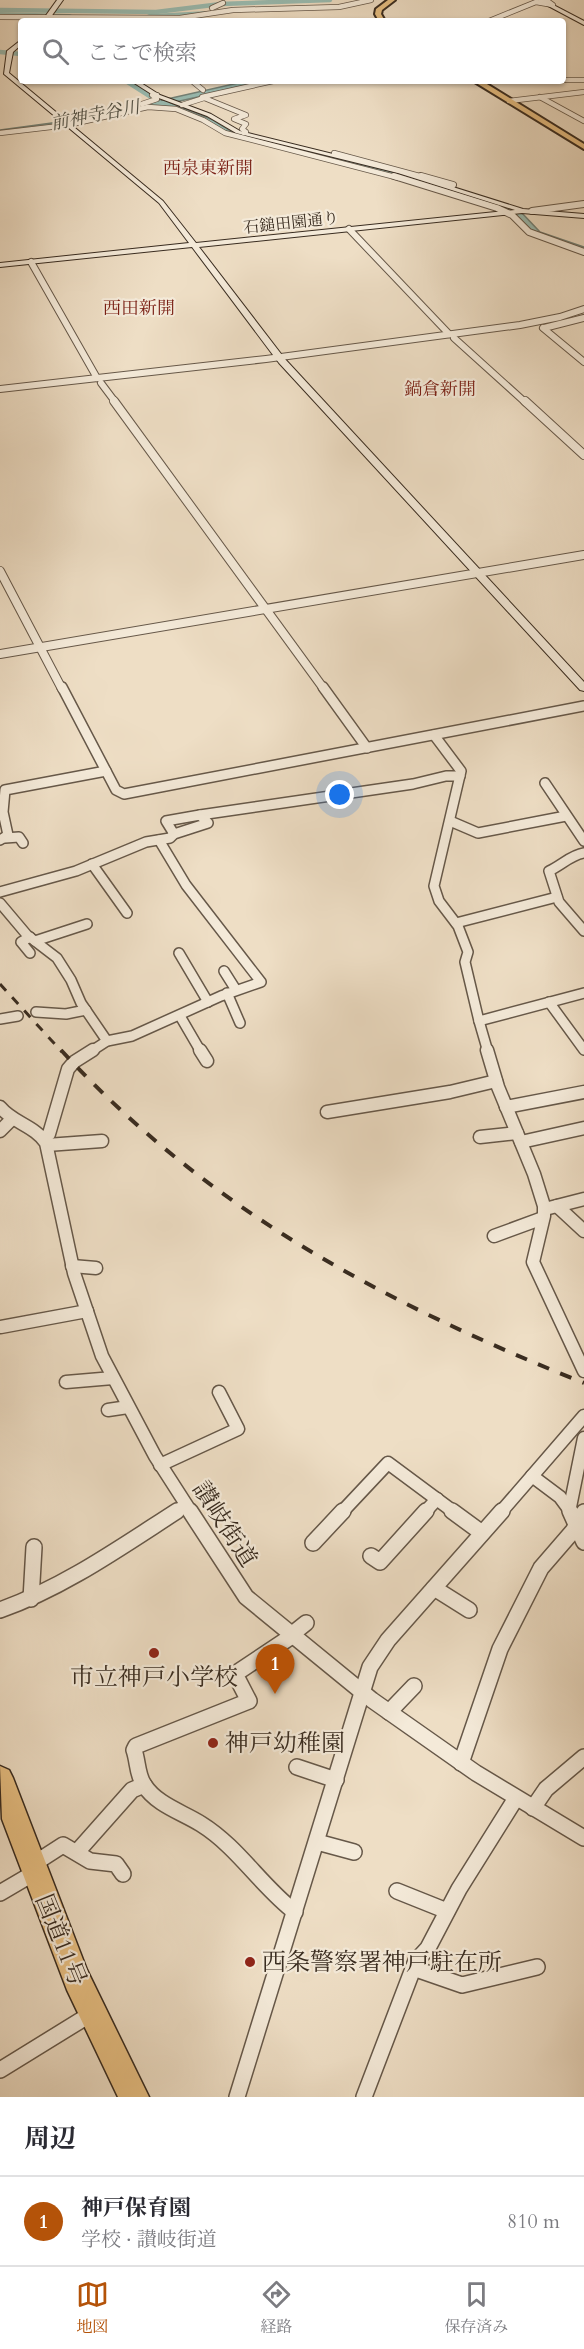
<!DOCTYPE html>
<html lang="ja">
<head>
<meta charset="utf-8">
<style>
	body { margin:0; font-family:Cardo,"Noto Serif JP",serif; background:#f7f7f7; color:#2b2b33 }
	.you { position:absolute; left:340px; top:795px; width:21px; height:21px; margin:-15px; border:4px solid #fff; border-radius:50%; background:#1a73e8; box-shadow:0 0 0 9px #1a73e833 }
	.badge { display:grid; place-items:center; width:39px; height:39px; border-radius:50%; background:#b45309; color:#fff; font-size:20px; font-weight:700 }
	.pin { position:absolute; translate:-50% -50px; filter:drop-shadow(0 2px 3px #0008) }
	.pin::after { content:''; position:absolute; top:32px; width:21px; height:18px; background:inherit; clip-path:polygon(0 0,100% 0,50% 100%) }
	.list { margin:0; padding:0; list-style:none }
	h2 { display:flex; justify-content:space-between; align-items:center; height:78px; margin:0; padding:0 24px; font-size:26px }
	h2 small { font-size:20px; font-weight:400; color:#7c7c81 }
	.list li { display:grid; grid-template-columns:39px 1fr auto; gap:18px; align-items:center; box-sizing:border-box; height:90px; padding:0 24px; border-top:2px solid #e1e1e2 }
	.list b { display:block; font-size:22px; white-space:nowrap }
	.list p { margin:0; font-size:20px; white-space:nowrap; color:#7c7c81 }
	.list em { font-size:20px; font-style:normal; color:#7c7c81 }
	.icon { flex:none; width:33px; height:33px; fill:none; stroke:currentColor; stroke-width:2; stroke-linecap:round; stroke-linejoin:round }
	.map { position:relative; flex:none; width:584px; height:2097px; overflow:hidden }
	.search { position:absolute; background:#fff; box-shadow:0 2px 4px #0004; left:18px; right:18px; top:18px; height:66px; display:flex; align-items:center; gap:15px; box-sizing:border-box; padding:0 21px; border-radius:6px; color:#7c7c81; font-size:22px }
	.sheet { height:168px; background:#fff }
	nav { display:flex; justify-content:space-around; align-items:center; box-sizing:border-box; height:84px; border-top:2px solid #e1e1e2; background:#fff; font-size:16px; color:#7c7c81 }
	nav a { display:grid; justify-items:center; gap:3px }
	nav .on { color:#b45309 }
	.map>svg:first-child { display:block }
	.water { fill:#99bcb2; stroke:#738278; stroke-width:1.5 }
	.lines { fill:none; stroke-linecap:round; stroke-linejoin:round }
	.canal { stroke:#99bcb2; stroke-width:4.5 }
	.river { fill:#99bcb2; fill-rule:evenodd }
	.street-far5-casing { stroke:#665849; stroke-width:6 }
	.street-far4-casing { stroke:#665849; stroke-width:8 }
	.street-far3-casing { stroke:#665849; stroke-width:10 }
	.street-far2-casing { stroke:#665849; stroke-width:12 }
	.street-far1-casing { stroke:#665849; stroke-width:15 }
	.street-casing { stroke:#665849; stroke-width:18 }
	.secondary-casing { stroke:#392c20; stroke-width:2 }
	.primary-casing { stroke:#392c20; stroke-width:4 }
	.highway-casing { stroke:#392c20; stroke-width:3 }
	.street-far5 { stroke:#f4ead9; stroke-width:4.5 }
	.street-far4 { stroke:#f4ead9; stroke-width:6 }
	.street-far3 { stroke:#f4ead9; stroke-width:8 }
	.street-far2 { stroke:#f4ead9; stroke-width:9 }
	.street-far1 { stroke:#f4ead9; stroke-width:12 }
	.street { stroke:#f4ead9; stroke-width:15 }
	.secondary { fill:#f4ead9; fill-rule:evenodd }
	.primary { fill:#e7bf82; fill-rule:evenodd }
	.highway { fill:#e7bf82; fill-rule:evenodd }
	.rail-far1 { stroke:#392c20; stroke-width:3; stroke-dasharray:9 9; stroke-linecap:butt }
	.rail { stroke:#392c20; stroke-width:4; stroke-dasharray:12 12; stroke-linecap:butt }
	.poi-dot { fill:#8f2418; stroke:#f4ead9; stroke-width:2 }
	.labels { text-anchor:middle; stroke-width:4.5; stroke-linejoin:round; paint-order:stroke }
	.far-street-label { font-size:16px; fill:#392c20; stroke:#f4ead9 }
	.far-water-label { font-size:18px; font-style:italic; fill:#515044; stroke:#f4ead9 }
	.far-quarter-label { font-size:18px; fill:#7a1f14; stroke:#f4ead9 }
	.near-street-label { font-size:24px; fill:#392c20; stroke:#f4ead9 }
	.near-poi-label { font-size:24px; fill:#392c20; stroke:#f4ead9; text-anchor:start }
</style>
</head>
<body>
<div class="map">
<svg width="584" height="2097" viewBox="0 0 584 2097">
	<rect width="100%" height="100%" fill="#eedec5"/>
	<filter id="stains"><feTurbulence type="fractalNoise" baseFrequency=".00333" numOctaves="4"/><feColorMatrix values="0 0 0 0 .2 0 0 0 0 .09 0 0 0 0 .02 0 0 0 .5 -.17"/></filter>
	<radialGradient id="worn" r=".72"><stop offset=".6" stop-color="#630" stop-opacity="0"/><stop offset="1" stop-color="#630" stop-opacity=".3"/></radialGradient>
	<!-- water -->
	<path class="water" d="M 247,81 L 270,81 L 171,103 L 213,120 L 234,133 L 390,171 L 520,211 L 540,232 L 584,247 L 584,251 L 534,233 L 494,205 L 229,134 L 176,108 L 156,107 L 72,124 L 0,132 L 0,130 L 74,120 Z"/>
	<g class="lines">
		<!-- canal -->
		<g class="canal">
			<path d="M 0,10 L 156,12 L 221,4 L 330,0"/>
			<path d="M 0,52 L 21,54"/>
			<path d="M 126,81 L 159,102"/>
		</g>
		<!-- river -->
		<g class="river">
			<path d="M 208,11 L 210,14 L 149,18 L 145,16 L 149,14 Z"/>
			<path d="M 0,12 L 70,14 L 74,16 L 70,18 L 0,16 Z"/>
		</g>
		<defs>
			<g id="street-far5">
				<path d="M 212,8 L 223,3"/>
				<path d="M 0,17 L 180,18 L 233,10 L 339,7 L 371,0"/>
				<path d="M 489,21 L 536,2 L 553,5 L 546,0"/>
				<path d="M 566,80 L 584,80"/>
				<path d="M 192,81 L 203,90"/>
				<path d="M 540,97 L 584,121"/>
				<path d="M 509,101 L 584,92"/>
				<path d="M 142,104 L 157,99 L 152,95 L 157,95"/>
				<path d="M 182,105 L 204,98"/>
				<path d="M 0,133 L 68,125 L 148,107 L 176,109 L 203,120 L 225,133 L 399,178"/>
				<path d="M 244,133 L 246,132 L 242,129 L 246,124 L 234,119 L 246,115 L 202,97 L 273,81"/>
				<path d="M 334,153 L 427,178"/>
			</g>
			<g id="street-far4">
				<path d="M 394,176 L 497,208 L 512,215 L 529,232 L 584,252"/>
				<path d="M 421,176 L 453,185"/>
				<path d="M 532,211 L 584,204"/>
				<path d="M 349,229 L 449,334"/>
				<path d="M 31,262 L 97,378"/>
				<path d="M 543,328 L 584,362"/>
				<path d="M 544,328 L 584,318"/>
				<path d="M 454,338 L 526,403"/>
				<path d="M 101,383 L 116,403"/>
				<path d="M 0,389 L 266,359 L 520,325 L 560,317 L 584,309"/>
			</g>
			<g id="street-far3">
				<path d="M 114,401 L 324,689"/>
				<path d="M 525,401 L 584,455"/>
				<path d="M 0,571 L 62,689"/>
				<path d="M 0,654 L 584,555"/>
			</g>
			<g id="street-far2">
				<path d="M 62,687 L 116,790 L 124,794 L 584,706"/>
				<path d="M 323,687 L 367,748"/>
				<path d="M 434,735 L 461,771 L 434,886 L 439,901 L 458,926 L 468,952 L 465,962 L 479,1021 L 584,993"/>
				<path d="M 545,783 L 584,841"/>
				<path d="M 450,821 L 478,833 L 566,816"/>
				<path d="M 174,834 L 166,821 L 200,815"/>
				<path d="M 5,838 L 19,837 L 23,843"/>
				<path d="M 0,840 L 8,835 L 3,812 L 5,790 L 106,771"/>
				<path d="M 584,853 C 571,855 562,865 549,871 L 559,902 L 584,931"/>
				<path d="M 92,864 L 127,913"/>
				<path d="M 0,892 L 76,871 L 146,842 L 170,838 L 174,834 L 208,823 L 200,815 L 413,784 L 446,776 L 460,776"/>
				<path d="M 0,903 L 27,935 L 57,958 L 71,980 L 81,1003 L 107,1041"/>
				<path d="M 456,923 L 557,897"/>
				<path d="M 30,937 L 21,942 L 30,953"/>
				<path d="M 35,941 L 87,924"/>
				<path d="M 179,953 L 208,1002"/>
				<path d="M 224,971 L 236,990"/>
				<path d="M 227,993 L 240,1023"/>
				<path d="M 549,1002 L 584,1050"/>
				<path d="M 36,1012 L 66,1014 L 86,1010"/>
				<path d="M 180,1016 L 201,1052"/>
				<path d="M 0,1019 L 18,1016"/>
				<path d="M 479,1021 L 488,1052"/>
				<path d="M 90,1052 L 107,1041 L 132,1036 L 221,996 L 261,982 L 186,885 L 159,840"/>
			</g>
			<g id="street-far1">
				<path d="M 200,1050 L 207,1061"/>
				<path d="M 487,1050 L 498,1087 L 534,1174 L 544,1206 L 544,1216 L 533,1262 L 584,1371"/>
				<path d="M 0,1107 C 13,1123 35,1126 46,1143 L 74,1273 L 102,1356 L 155,1456 L 191,1512"/>
				<path d="M 506,1107 L 584,1092"/>
				<path d="M 327,1112 L 450,1092 L 496,1081"/>
				<path d="M 0,1131 L 11,1120"/>
				<path d="M 480,1137 L 517,1133"/>
				<path d="M 44,1138 L 49,1134 L 68,1069 L 74,1062 L 93,1050"/>
				<path d="M 521,1142 L 584,1128"/>
				<path d="M 47,1145 L 102,1141"/>
				<path d="M 557,1206 L 584,1231"/>
				<path d="M 545,1209 L 584,1199"/>
				<path d="M 494,1236 L 543,1218"/>
				<path d="M 72,1266 L 96,1268"/>
				<path d="M 1,1327 L 87,1311"/>
				<path d="M 66,1382 L 113,1378"/>
				<path d="M 108,1410 L 128,1407"/>
				<path d="M 160,1465 L 238,1429 L 219,1392"/>
				<path d="M 532,1476 L 560,1497 L 571,1512"/>
				<path d="M 570,1507 L 584,1438"/>
				<path d="M 175,1512 L 186,1505"/>
				<path d="M 342,1512 L 388,1463 L 454,1512"/>
				<path d="M 425,1512 L 437,1499"/>
				<path d="M 501,1512 L 584,1416"/>
			</g>
			<g id="street">
				<path d="M 190,1511 L 246,1597 L 372,1700 L 476,1773 L 584,1838"/>
				<path d="M 452,1511 L 482,1533"/>
				<path d="M 570,1511 L 584,1542"/>
				<path d="M 313,1543 L 343,1511"/>
				<path d="M 371,1556 L 380,1562 L 426,1511"/>
				<path d="M 434,1588 L 469,1610"/>
				<path d="M 31,1599 L 34,1547"/>
				<path d="M 0,1610 C 63,1588 121,1547 177,1511"/>
				<path d="M 291,1635 L 306,1623"/>
				<path d="M 292,1636 L 235,1674 L 249,1701 L 136,1746 L 134,1750 C 138,1761 137,1775 144,1785 C 157,1805 182,1812 201,1824 C 238,1847 261,1886 295,1912"/>
				<path d="M 389,1712 L 414,1686"/>
				<path d="M 461,1763 L 500,1649 L 541,1568 L 573,1531 L 584,1512"/>
				<path d="M 297,1767 L 336,1780"/>
				<path d="M 533,1808 L 546,1789 L 584,1757"/>
				<path d="M 317,1842 L 354,1852"/>
				<path d="M 77,1852 L 132,1790 L 144,1785"/>
				<path d="M 32,1865 L 63,1845 L 90,1861 L 116,1864 L 123,1874"/>
				<path d="M 397,1891 L 447,1911"/>
				<path d="M 0,1893 L 34,1873"/>
				<path d="M 413,1968 L 462,1985 L 537,1967"/>
				<path d="M 0,2070 L 91,2014"/>
				<path d="M 237,2097 L 370,1667 L 388,1640 L 502,1511"/>
				<path d="M 364,2097 L 416,1961 L 428,1948 L 459,1889 L 516,1798"/>
			</g>
			<g id="secondary">
				<path d="M 57,0 L 63,0 L 48,21 L 42,21 Z"/>
				<path d="M 537,0 L 544,0 L 584,21 L 584,25 Z"/>
				<path d="M 21,40 L 21,45 L 13,52 L 9,73 L 163,201 L 196,243 L 515,210 L 398,173 L 236,133 L 207,116 L 156,97 L 131,81 L 138,81 L 160,95 L 211,114 L 240,131 L 402,171 L 523,209 L 584,214 L 584,218 L 522,213 L 199,247 L 285,359 L 584,682 L 584,691 L 580,690 L 279,363 L 192,247 L 0,267 L 0,263 L 189,243 L 159,203 L 4,74 L 7,51 Z"/>
			</g>
			<g id="primary">
				<path d="M 388,0 L 395,0 L 382,10 L 381,14 L 385,21 L 379,21 L 375,14 L 376,9 Z"/>
				<path d="M 473,81 L 482,81 L 584,144 L 584,149 Z"/>
			</g>
			<path id="highway" d="M 0,1766 L 9,1770 L 13,1778 L 87,1970 L 149,2097 L 118,2097 L 67,1990 L 2,1819 Z"/>
		</defs>
		<!-- street-far5 casing -->
		<use href="#street-far5" class="street-far5-casing"/>
		<!-- street-far4 casing -->
		<use href="#street-far4" class="street-far4-casing"/>
		<!-- street-far3 casing -->
		<use href="#street-far3" class="street-far3-casing"/>
		<!-- street-far2 casing -->
		<use href="#street-far2" class="street-far2-casing"/>
		<!-- street-far1 casing -->
		<use href="#street-far1" class="street-far1-casing"/>
		<!-- street casing -->
		<use href="#street" class="street-casing"/>
		<!-- secondary casing -->
		<use href="#secondary" class="secondary-casing"/>
		<!-- primary casing -->
		<use href="#primary" class="primary-casing"/>
		<!-- highway casing -->
		<use href="#highway" class="highway-casing"/>
		<!-- street-far5 -->
		<use href="#street-far5" class="street-far5"/>
		<!-- street-far4 -->
		<use href="#street-far4" class="street-far4"/>
		<!-- street-far3 -->
		<use href="#street-far3" class="street-far3"/>
		<!-- street-far2 -->
		<use href="#street-far2" class="street-far2"/>
		<!-- street-far1 -->
		<use href="#street-far1" class="street-far1"/>
		<!-- street -->
		<use href="#street" class="street"/>
		<!-- secondary -->
		<use href="#secondary" class="secondary"/>
		<!-- primary -->
		<use href="#primary" class="primary"/>
		<!-- highway -->
		<use href="#highway" class="highway"/>
		<!-- rail-far1 -->
		<path class="rail-far1" d="M 0,984 L 62,1052"/>
		<!-- rail -->
		<path class="rail" d="M 61,1050 C 208,1210 384,1303 584,1383"/>
	</g>
	<!-- markers -->
	<g class="poi-dot">
		<circle cx="154" cy="1653" r="6"/>
		<circle cx="213" cy="1743" r="6"/>
		<circle cx="250" cy="1962" r="6"/>
	</g>
	<g class="labels">
		<!-- far-street labels -->
		<g class="far-street-label">
			<text transform="translate(291 222) rotate(-6)" y="6">石鎚田園通り</text>
		</g>
		<!-- far-water labels -->
		<g class="far-water-label">
			<text transform="translate(95 115) rotate(-11)" y="6">前神寺谷川</text>
		</g>
		<!-- far-quarter labels -->
		<g class="far-quarter-label">
			<text x="208" y="174">西泉東新開</text>
			<text x="139" y="314">西田新開</text>
			<text x="440" y="395">鍋倉新開</text>
		</g>
		<!-- near-street labels -->
		<g class="near-street-label">
			<text transform="translate(225 1524) rotate(57)" y="8">讃岐街道</text>
			<text transform="translate(61 1940) rotate(68)" y="8">国道11号</text>
		</g>
		<!-- near-poi labels -->
		<g class="near-poi-label">
			<text x="154" y="1685" text-anchor="middle">市立神戸小学校</text>
			<text x="225" y="1751">神戸幼稚園</text>
			<text x="262" y="1970">西条警察署神戸駐在所</text>
		</g>
	</g>
	<rect width="100%" height="100%" filter="url(#stains)"/>
	<rect width="100%" height="100%" fill="url(#worn)"/>
</svg>
<div class="you"></div>
<div class="pin badge" style="left:275px;top:1694px">1</div>
<div class="search"><svg class="icon" aria-label="search" viewBox="0 0 24 24"><circle cx="10" cy="10" r="6"/><path d="M15 15l6 6"/></svg>ここで検索</div>
</div>
<section class="sheet">
<h2>周辺<small></small></h2>
<ul class="list">
<li><span class="badge">1</span><div><b>神戸保育園</b><p>学校 · 讃岐街道</p></div><em>810 m</em></li>
</ul>
</section>
<nav>
<a class="on"><svg class="icon" aria-label="map" viewBox="0 0 24 24"><path d="M3 6l6-2 6 2 6-2v14l-6 2-6-2-6 2zM9 4v14M15 6v14"/></svg>地図</a>
<a><svg class="icon" aria-label="directions" viewBox="0 0 24 24"><path d="M12 3l9 9-9 9-9-9zM9 14v-3h6M13 9l2 2-2 2"/></svg>経路</a>
<a><svg class="icon" aria-label="saved" viewBox="0 0 24 24"><path d="M7 4h10v16l-5-4-5 4z"/></svg>保存済み</a>
</nav>
</body>
</html>
